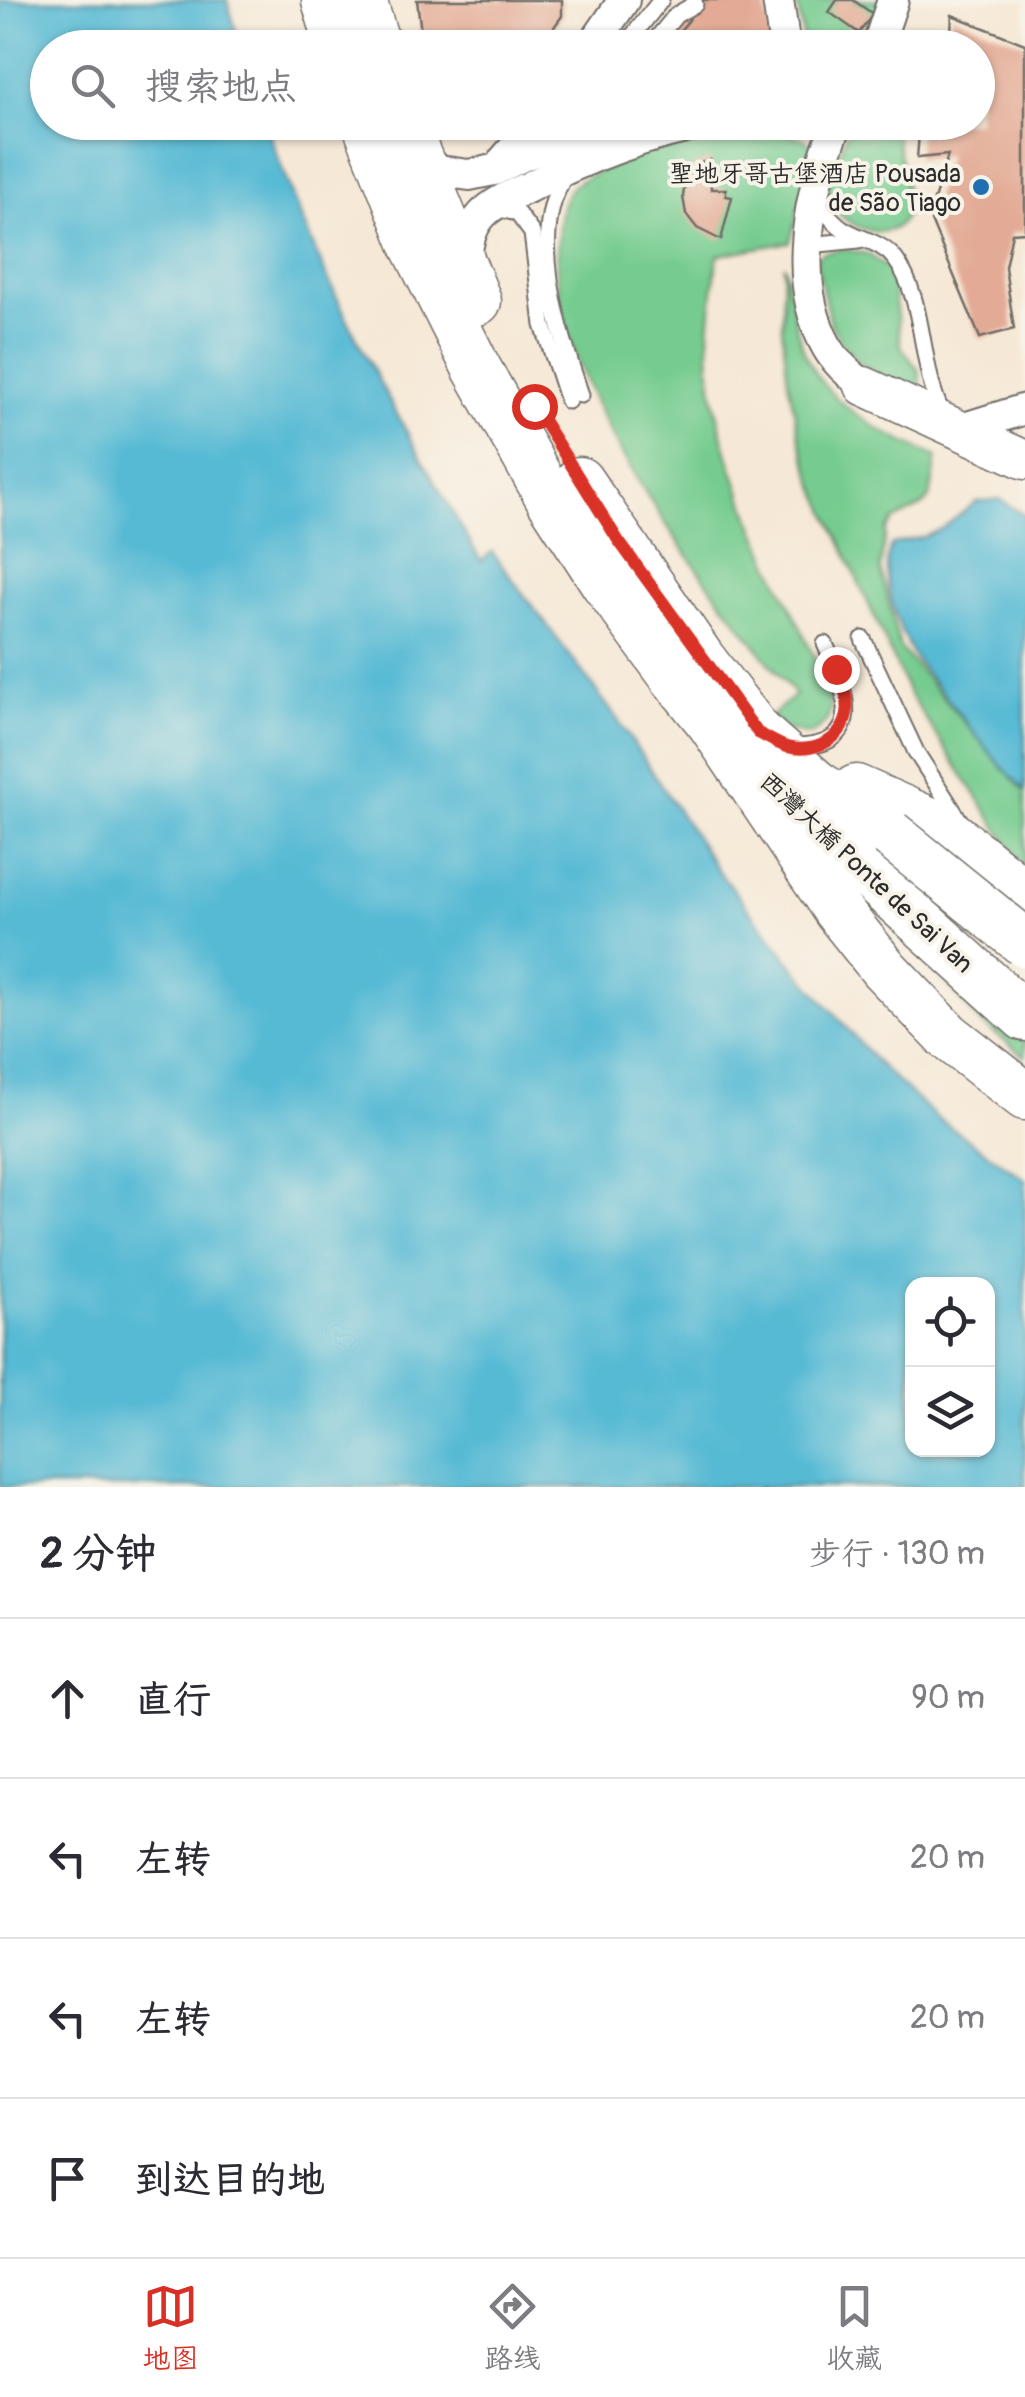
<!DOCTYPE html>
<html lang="zh">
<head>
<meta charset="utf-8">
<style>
	body { margin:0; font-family:Pangolin,"LXGW WenKai TC",sans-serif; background:#f2f2f3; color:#2b2b33 }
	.controls { position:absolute; right:30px; bottom:30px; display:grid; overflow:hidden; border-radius:20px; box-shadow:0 2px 8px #0004 }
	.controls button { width:90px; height:90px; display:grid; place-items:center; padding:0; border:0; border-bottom:2px solid #e1e1e2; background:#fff; color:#2b2b33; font:50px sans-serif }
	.stop { position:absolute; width:30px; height:30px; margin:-22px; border:8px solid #d93025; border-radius:50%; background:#fff }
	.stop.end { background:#d93025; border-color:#fff; box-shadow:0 2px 10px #0008 }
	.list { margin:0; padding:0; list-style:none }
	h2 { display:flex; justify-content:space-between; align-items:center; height:130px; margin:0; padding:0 40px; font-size:42px }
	h2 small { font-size:32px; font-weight:400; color:#7c7c81 }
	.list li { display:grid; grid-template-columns:65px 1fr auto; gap:30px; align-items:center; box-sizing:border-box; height:160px; padding:0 40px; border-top:2px solid #e1e1e2 }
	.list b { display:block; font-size:38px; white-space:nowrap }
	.list em { font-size:32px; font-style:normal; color:#7c7c81 }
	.icon { flex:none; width:55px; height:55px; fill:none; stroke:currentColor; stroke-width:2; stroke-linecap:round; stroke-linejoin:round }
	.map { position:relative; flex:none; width:1025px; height:1487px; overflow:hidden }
	.search { position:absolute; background:#fff; box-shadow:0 2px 8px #0004; left:30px; right:30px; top:30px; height:110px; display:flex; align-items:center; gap:25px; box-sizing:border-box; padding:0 35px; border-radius:55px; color:#7c7c81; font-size:38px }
	.sheet { height:770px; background:#fff }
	nav { display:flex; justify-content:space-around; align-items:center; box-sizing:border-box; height:140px; border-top:2px solid #e1e1e2; background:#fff; font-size:28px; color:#7c7c81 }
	nav a { display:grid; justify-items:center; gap:5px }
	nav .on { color:#d93025 }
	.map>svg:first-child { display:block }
	.green { fill:#76cc90; stroke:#507c5e; stroke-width:2.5 }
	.water { fill:#56bad4; stroke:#407280; stroke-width:2.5; fill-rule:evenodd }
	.building { fill:#e3ab95 }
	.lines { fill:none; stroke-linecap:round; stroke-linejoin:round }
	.service-casing { stroke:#726d67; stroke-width:19 }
	.minor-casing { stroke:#726d67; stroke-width:34 }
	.tertiary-casing { stroke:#726d67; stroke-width:41 }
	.primary-casing { stroke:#726d67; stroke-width:51 }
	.service { stroke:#fff; stroke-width:15 }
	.minor { stroke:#fff; stroke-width:30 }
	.tertiary { stroke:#fff; stroke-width:38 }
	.primary { stroke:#fff; stroke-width:48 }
	.primary-bridge-casing { stroke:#726d67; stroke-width:51; stroke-linecap:butt }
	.primary-bridge { stroke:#fff; stroke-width:48 }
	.route { stroke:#d93025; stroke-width:12 }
	.poi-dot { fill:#1f6fb2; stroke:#f7f3e8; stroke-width:4 }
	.labels { text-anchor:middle; stroke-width:8; stroke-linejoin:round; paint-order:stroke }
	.poi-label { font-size:25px; fill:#2b2b2b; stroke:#f7f3e8; text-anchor:end }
	.street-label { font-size:25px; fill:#2b2b2b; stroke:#f7f3e8 }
</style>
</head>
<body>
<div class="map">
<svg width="1025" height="1487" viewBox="0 0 1025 1487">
	<rect width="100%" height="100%" fill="#f7f3e8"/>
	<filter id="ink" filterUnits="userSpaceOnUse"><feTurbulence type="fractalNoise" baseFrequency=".01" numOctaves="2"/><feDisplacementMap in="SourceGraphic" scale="20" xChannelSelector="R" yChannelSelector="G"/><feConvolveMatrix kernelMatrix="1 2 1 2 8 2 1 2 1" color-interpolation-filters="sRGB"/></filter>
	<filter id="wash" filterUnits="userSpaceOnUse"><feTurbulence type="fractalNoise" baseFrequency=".0048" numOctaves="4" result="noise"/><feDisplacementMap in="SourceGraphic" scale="40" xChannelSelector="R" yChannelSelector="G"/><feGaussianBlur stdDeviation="2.25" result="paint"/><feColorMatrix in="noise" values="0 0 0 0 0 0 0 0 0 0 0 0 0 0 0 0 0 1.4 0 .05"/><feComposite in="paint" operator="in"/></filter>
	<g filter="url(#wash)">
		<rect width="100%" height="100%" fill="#f6e8d6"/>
		<!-- green -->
		<g class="green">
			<path d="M 796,0 L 881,0 L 870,34 L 860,48 L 805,47 Z"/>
			<path d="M 851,123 L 893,123 C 896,141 910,193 907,209 C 899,253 828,225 828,190 C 828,177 846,137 851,123 Z"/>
			<path d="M 780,131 L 804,139 L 814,149 L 790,242 L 718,255 C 712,298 705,341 712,385 C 727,488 782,584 824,679 C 831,707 838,718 810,735 L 785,729 L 771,716 L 795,695 C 709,586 541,384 558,239 C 560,221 559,203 571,188 C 578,179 593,175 603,170 C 659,142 718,132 780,131 Z"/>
			<path d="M 843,249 L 868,254 L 891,271 L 901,346 L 919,371 L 922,401 L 859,362 L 840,340 L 830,323 L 816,259 L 822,253 Z"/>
			<path d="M 784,264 C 791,295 794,333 809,362 C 832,409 891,438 937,457 L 930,498 L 922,506 L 894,520 L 886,530 L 880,569 L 900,648 L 1025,792 L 1025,869 L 909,694 L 814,483 L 801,443 L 788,381 L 782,328 Z"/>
			<path d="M 911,941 L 1025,1037 L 1025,1057 L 978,1020 Z"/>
		</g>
		<!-- water -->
		<g class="water">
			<path d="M 0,0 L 227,0 L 241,47 L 48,48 L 48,122 L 266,123 C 316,277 399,422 481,561 L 492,552 L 616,717 L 716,868 L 797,970 L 878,1064 L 936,1117 L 1025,1179 L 1025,1487 L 0,1487 ZM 988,1284 L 988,1450 L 912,1450 L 912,1284 Z"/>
			<path d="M 1000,499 L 1025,516 L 1025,790 C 996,764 974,732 950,702 C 936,684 918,667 908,646 C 895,619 878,571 892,544 L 924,537 L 943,528 L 976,502 Z"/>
		</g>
		<g id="blocks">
			<!-- building -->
			<g class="building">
				<path d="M 417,0 L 562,0 L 562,16 L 539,48 L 423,48 Z"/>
				<path d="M 696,0 L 764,0 L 774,48 L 665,48 L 689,20 Z"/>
				<path d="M 837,0 L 853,0 L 873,14 L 859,33 L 829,12 Z"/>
				<path d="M 952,15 L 1025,44 L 1025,232 L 1012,233 L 1005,267 L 1014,329 L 980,338 L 929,216 L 948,155 L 917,158 L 920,122 L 978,122 L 978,48 L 950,48 Z"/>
				<path d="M 710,160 L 711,189 L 726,189 L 726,196 L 732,197 L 721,240 L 697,228 L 686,214 L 683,197 L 685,180 L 695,165 Z"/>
			</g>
		</g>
	</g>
	<g filter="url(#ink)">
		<use href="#blocks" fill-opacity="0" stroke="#726d67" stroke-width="2.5"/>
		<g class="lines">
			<defs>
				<g id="service">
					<path d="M 623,48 L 661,0"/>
					<path d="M 649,48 L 676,15 L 695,4"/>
					<path d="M 566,174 C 526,235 560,332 581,395"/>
					<path d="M 814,200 C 823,209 832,221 842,228 C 860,240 881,241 895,259 C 926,299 919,368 943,415"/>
					<path d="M 495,208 L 517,213 L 532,233 L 543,325 L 568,401"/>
					<path d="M 807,253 L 819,244 L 859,240"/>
					<path d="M 863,639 L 916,752 L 960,821"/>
					<path d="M 793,747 C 870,747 846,690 825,644"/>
				</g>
				<g id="minor">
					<path d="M 778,0 L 785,48"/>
					<path d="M 591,48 L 624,0"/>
					<path d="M 877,48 L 893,0"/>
					<path d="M 838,122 C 809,188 790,281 827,347 C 836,363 850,374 864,386"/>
					<path d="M 417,154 L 439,171 L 469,175 L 494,170 L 522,156 L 615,122"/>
					<path d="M 503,161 L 537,122"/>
					<path d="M 465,266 C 467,248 469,229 482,215 C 494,202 514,194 529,187 C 589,156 647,134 714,122"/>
					<path d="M 958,430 L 1025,409"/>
				</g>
				<path id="tertiary" d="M 864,386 L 1025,460"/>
				<g id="primary">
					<path d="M 326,0 L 340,48"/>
					<path d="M 362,0 L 377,48"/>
					<path d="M 366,122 L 415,245 L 476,367 L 551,500 L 605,583 L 674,677 L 712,724 L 837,910 L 884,969 L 948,1036 L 1025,1096"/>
					<path d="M 403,122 L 477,301"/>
					<path d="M 579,481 L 701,659 L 758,733 L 815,783 L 890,834"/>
					<path d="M 856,789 L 940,826 L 1025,894"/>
					<path d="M 787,801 L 1025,1017"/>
				</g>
			</defs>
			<!-- service casing -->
			<use href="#service" class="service-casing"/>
			<!-- minor casing -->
			<use href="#minor" class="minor-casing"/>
			<!-- tertiary casing -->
			<use href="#tertiary" class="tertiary-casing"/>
			<!-- primary casing -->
			<use href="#primary" class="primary-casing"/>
			<!-- service -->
			<use href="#service" class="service"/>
			<!-- minor -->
			<use href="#minor" class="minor"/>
			<!-- tertiary -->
			<use href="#tertiary" class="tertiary"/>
			<!-- primary -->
			<use href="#primary" class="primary"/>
			<defs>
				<path id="primary-bridge" d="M 890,834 L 1025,943"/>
			</defs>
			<!-- primary-bridge casing -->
			<use href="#primary-bridge" class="primary-bridge-casing"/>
			<!-- primary-bridge -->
			<use href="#primary-bridge" class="primary-bridge"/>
		</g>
	</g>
	<g class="lines" filter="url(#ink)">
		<!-- route -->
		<path class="route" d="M 534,406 L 618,540 L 758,733 C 767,737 777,744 787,747 C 818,755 852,735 847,700 C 845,690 840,679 836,669"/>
	</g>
	<!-- markers -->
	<circle class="poi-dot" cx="981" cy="187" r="10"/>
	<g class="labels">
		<!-- poi labels -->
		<g class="poi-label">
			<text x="961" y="182">聖地牙哥古堡酒店 Pousada<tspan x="961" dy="29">de São Tiago</tspan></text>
		</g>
		<!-- street labels -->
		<g class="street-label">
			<text transform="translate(867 872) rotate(43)" y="9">西灣大橋 Ponte de Sai Van</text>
		</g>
	</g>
</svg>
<div class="controls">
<button><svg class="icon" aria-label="locate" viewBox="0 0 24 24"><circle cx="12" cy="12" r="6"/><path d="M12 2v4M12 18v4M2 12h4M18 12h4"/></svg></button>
<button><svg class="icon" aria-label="layers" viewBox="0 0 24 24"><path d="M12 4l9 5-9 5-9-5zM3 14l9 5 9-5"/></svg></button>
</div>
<div class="stop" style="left:534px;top:406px"></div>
<div class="stop end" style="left:836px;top:669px"></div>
<div class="search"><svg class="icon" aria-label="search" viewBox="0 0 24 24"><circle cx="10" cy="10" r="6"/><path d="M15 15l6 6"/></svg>搜索地点</div>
</div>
<section class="sheet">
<h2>2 分钟<small>步行 · 130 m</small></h2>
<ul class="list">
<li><svg class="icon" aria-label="ahead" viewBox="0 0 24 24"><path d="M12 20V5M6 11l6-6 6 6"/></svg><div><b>直行</b></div><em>90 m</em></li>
<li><svg class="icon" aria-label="left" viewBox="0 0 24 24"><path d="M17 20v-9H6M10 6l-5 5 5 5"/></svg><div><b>左转</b></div><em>20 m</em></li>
<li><svg class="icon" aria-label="left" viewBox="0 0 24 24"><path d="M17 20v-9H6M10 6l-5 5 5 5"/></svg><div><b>左转</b></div><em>20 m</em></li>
<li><svg class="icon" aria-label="arrive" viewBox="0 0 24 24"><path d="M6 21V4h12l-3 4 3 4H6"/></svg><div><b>到达目的地</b></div></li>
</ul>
</section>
<nav>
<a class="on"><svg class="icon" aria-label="map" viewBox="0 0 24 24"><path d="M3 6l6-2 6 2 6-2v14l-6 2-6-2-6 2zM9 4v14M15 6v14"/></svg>地图</a>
<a><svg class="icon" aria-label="directions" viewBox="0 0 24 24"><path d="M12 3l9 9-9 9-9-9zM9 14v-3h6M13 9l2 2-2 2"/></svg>路线</a>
<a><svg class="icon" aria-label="saved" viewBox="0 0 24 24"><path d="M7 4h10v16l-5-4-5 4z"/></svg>收藏</a>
</nav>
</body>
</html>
